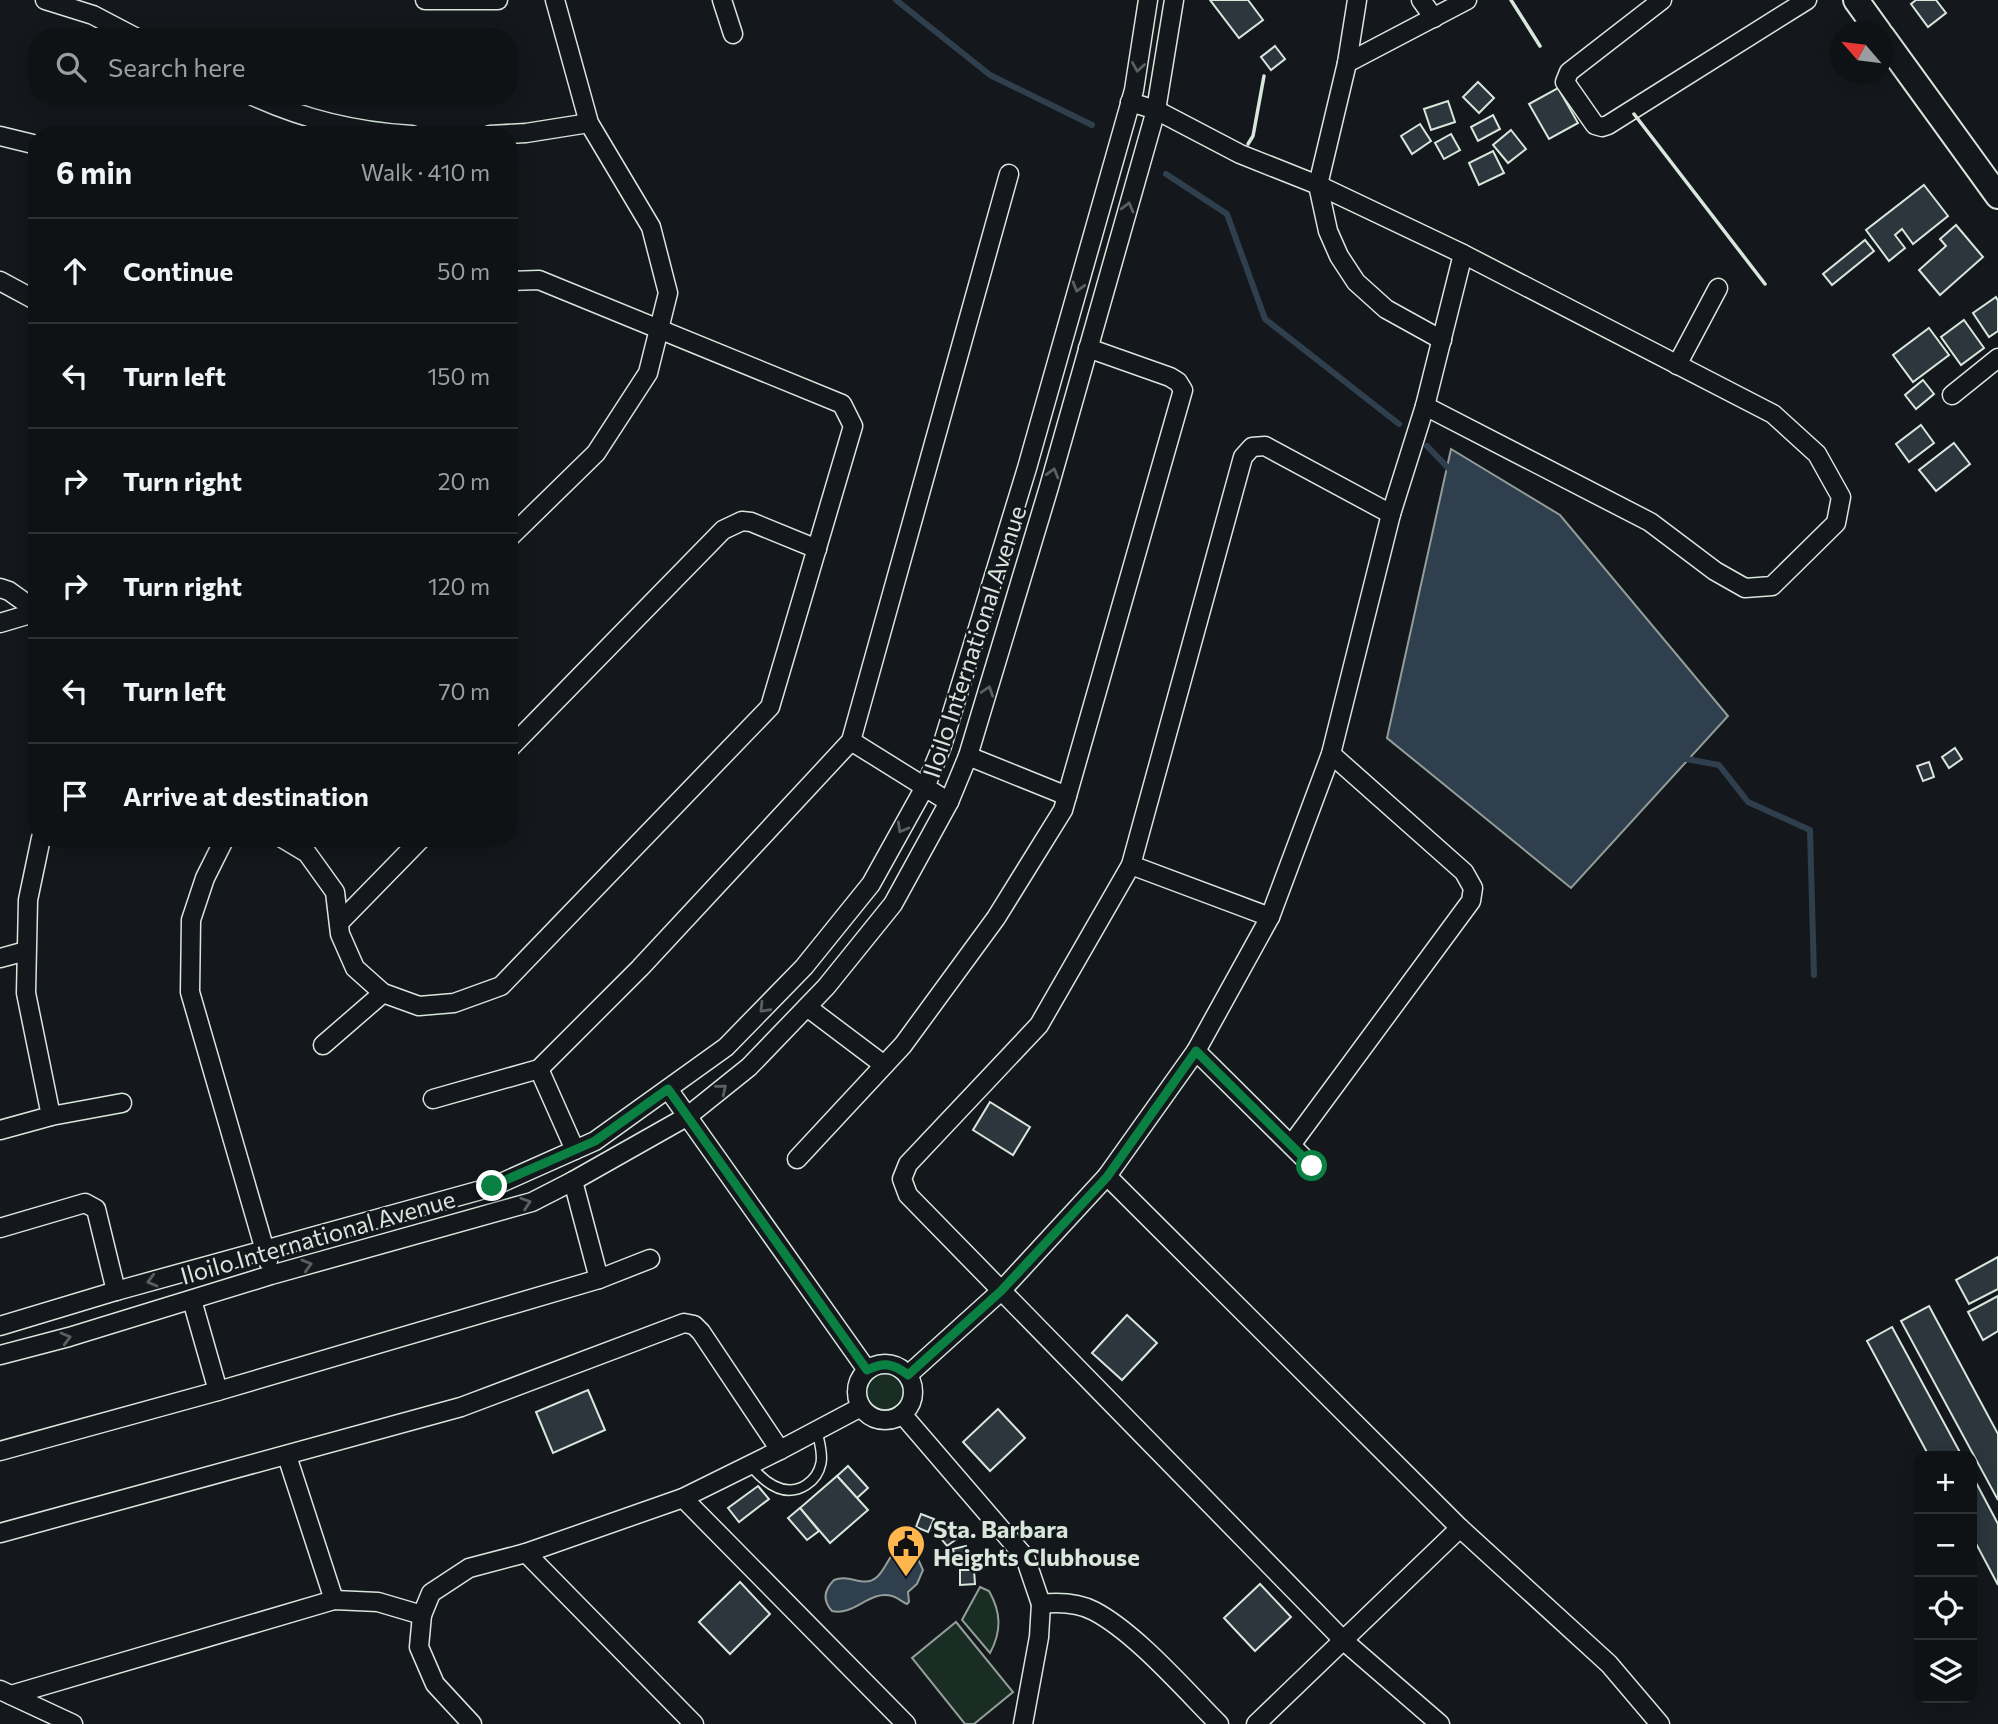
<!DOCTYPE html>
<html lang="en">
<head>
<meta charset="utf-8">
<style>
	body { margin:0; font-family:Commissioner,sans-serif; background:#181b1e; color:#f1f3f6 }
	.controls { position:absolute; right:21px; bottom:21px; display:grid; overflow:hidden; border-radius:14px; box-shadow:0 4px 18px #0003 }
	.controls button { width:63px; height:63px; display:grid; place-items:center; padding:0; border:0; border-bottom:2px solid #2f3234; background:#0f1215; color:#f1f3f6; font:35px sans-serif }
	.compass { position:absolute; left:1830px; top:21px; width:63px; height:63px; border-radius:50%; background:#0f1215; box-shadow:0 4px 18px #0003; rotate:298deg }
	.stop { position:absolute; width:21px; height:21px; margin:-16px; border:5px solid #0b8043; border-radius:50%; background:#fff }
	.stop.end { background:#0b8043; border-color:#fff; box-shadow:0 2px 7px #0008 }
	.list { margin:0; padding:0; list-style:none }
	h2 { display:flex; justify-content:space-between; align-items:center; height:91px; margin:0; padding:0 28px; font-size:30px }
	h2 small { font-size:23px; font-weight:400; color:#9b9ea0 }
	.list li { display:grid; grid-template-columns:46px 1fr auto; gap:21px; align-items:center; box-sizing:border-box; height:105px; padding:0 28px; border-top:2px solid #2f3234 }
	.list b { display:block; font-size:26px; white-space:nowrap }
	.list em { font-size:23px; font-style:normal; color:#9b9ea0 }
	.icon { flex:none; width:38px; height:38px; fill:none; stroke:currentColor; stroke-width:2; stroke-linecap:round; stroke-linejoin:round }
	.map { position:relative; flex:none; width:1998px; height:1724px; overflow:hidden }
	.search { position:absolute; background:#0f1215; box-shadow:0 4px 18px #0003; left:28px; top:28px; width:490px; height:77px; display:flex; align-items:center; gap:18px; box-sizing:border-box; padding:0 24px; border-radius:28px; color:#9b9ea0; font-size:26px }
	.panel { position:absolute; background:#0f1215; box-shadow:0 4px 18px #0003; left:28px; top:126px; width:490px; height:721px; border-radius:28px }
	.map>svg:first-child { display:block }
	.green { fill:#1a2d24; stroke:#939e99; stroke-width:2 }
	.water { fill:#2f3f4d; stroke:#939e99; stroke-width:2 }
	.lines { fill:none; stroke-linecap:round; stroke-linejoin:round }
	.stream { stroke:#2f3f4d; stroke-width:6 }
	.building { fill:#2c363c; stroke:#d8e6dc; stroke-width:2 }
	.lane-casing { stroke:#d8e6dc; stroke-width:12 }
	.street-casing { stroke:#d8e6dc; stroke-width:21 }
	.secondary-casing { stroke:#d8e6dc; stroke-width:28 }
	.lane { stroke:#14181c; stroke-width:9 }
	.street { stroke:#14181c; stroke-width:18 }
	.secondary { stroke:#14181c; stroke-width:24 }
	.wall { stroke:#d8e6dc; stroke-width:3.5 }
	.oneway { stroke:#59605f }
	.route { stroke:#0b8043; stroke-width:9 }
	.labels { text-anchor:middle; stroke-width:5; stroke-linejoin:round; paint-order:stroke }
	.street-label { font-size:24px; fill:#d8e6dc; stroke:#14181c }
	.poi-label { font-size:24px; font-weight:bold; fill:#d8e6dc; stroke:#14181c; text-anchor:start }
</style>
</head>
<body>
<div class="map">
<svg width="1998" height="1724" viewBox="0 0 1998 1724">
	<rect width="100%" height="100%" fill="#14181c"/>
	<!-- green -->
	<g class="green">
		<circle cx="885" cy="1391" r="19"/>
		<path d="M 980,1587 L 989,1591 C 1001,1612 1002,1631 990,1653 L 962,1620 Z"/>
		<path d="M 956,1622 L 1013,1692 L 974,1724 L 965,1724 L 912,1658 Z"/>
	</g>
	<!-- water -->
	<g class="water">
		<path d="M 1451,449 L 1560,515 L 1728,716 L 1571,888 L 1387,738 Z"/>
		<path d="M 906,1552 L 918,1559 L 923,1570 L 917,1584 L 908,1592 L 909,1602 L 907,1604 C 902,1602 897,1597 892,1596 C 869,1590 855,1616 832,1611 C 822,1600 824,1590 834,1580 C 850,1573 863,1589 877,1577 C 884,1571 887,1561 893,1554 Z"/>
	</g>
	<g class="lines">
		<!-- stream -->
		<g class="stream">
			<path d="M 896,0 L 990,75 L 1092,125"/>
			<path d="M 1166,174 L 1227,214 L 1265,319 L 1399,424"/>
			<path d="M 1427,446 L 1452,472"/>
			<path d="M 1681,758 L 1719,765 L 1748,802 L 1810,830 L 1814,975"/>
		</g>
	</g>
	<!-- building -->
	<g class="building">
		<path d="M 1210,0 L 1248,0 L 1263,20 L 1239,38 Z"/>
		<path d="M 1916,0 L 1936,0 L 1946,13 L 1928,27 L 1911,4 Z"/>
		<path d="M 1275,46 L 1285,59 L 1271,70 L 1261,57 Z"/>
		<path d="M 1478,82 L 1494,98 L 1479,113 L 1463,97 Z"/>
		<path d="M 1558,88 L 1578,123 L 1549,139 L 1529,104 Z"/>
		<path d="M 1448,101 L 1455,122 L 1431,130 L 1424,109 Z"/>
		<path d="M 1493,115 L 1500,129 L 1478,141 L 1471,127 Z"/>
		<path d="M 1420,124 L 1431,141 L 1412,154 L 1401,136 Z"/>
		<path d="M 1511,130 L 1526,149 L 1508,163 L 1493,145 Z"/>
		<path d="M 1451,134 L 1460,150 L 1444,159 L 1435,143 Z"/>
		<path d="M 1493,151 L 1504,173 L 1479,185 L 1469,163 Z"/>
		<path d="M 1924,185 L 1948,216 L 1913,244 L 1902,229 L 1895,235 L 1905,248 L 1889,261 L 1866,230 Z"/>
		<path d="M 1956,225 L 1983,257 L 1940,295 L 1919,270 L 1946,246 L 1940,239 Z"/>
		<path d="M 1865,240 L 1874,251 L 1832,285 L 1823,274 Z"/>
		<path d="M 1996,297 L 1998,301 L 1998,331 L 1989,337 L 1973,313 Z"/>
		<path d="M 1964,320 L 1984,348 L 1961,365 L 1941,337 Z"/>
		<path d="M 1929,328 L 1949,355 L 1913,382 L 1893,355 Z"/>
		<path d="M 1923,380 L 1934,394 L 1916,409 L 1905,395 Z"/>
		<path d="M 1921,425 L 1934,443 L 1909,462 L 1896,444 Z"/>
		<path d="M 1954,443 L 1970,464 L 1936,491 L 1919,470 Z"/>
		<path d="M 1955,748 L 1962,759 L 1949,768 L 1942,757 Z"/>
		<path d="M 1929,762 L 1934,777 L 1923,781 L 1917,766 Z"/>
		<path d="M 990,1102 L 1030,1127 L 1013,1155 L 973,1130 Z"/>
		<path d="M 1998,1257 L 1998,1289 L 1969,1304 L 1956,1280 Z"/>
		<path d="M 1998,1296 L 1998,1331 L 1983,1340 L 1968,1312 Z"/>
		<path d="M 1929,1306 L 1998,1434 L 1998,1500 L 1901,1321 Z"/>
		<path d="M 1127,1315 L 1157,1343 L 1122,1380 L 1092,1353 Z"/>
		<path d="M 1892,1327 L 1962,1456 L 1929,1456 L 1867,1341 Z"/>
		<path d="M 588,1390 L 605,1430 L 553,1453 L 536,1412 Z"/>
		<path d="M 998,1409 L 1025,1438 L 990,1471 L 963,1442 Z"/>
		<path d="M 848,1466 L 868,1488 L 857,1498 L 837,1476 Z"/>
		<path d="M 1972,1475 L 1998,1524 L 1998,1585 L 1972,1536 Z"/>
		<path d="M 837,1476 L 868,1510 L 830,1543 L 800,1508 Z"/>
		<path d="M 758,1486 L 769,1499 L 739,1522 L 728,1508 Z"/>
		<path d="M 800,1508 L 819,1531 L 807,1540 L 788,1518 Z"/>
		<path d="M 921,1514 L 934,1519 L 928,1532 L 916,1527 Z"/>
		<path d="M 950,1526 L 958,1538 L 947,1546 L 938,1535 Z"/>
		<path d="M 966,1546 L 970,1560 L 956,1563 L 953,1549 Z"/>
		<path d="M 960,1570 L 974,1570 L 975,1584 L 960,1585 Z"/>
		<path d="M 740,1582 L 770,1614 L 730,1654 L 699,1622 Z"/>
		<path d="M 1260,1584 L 1291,1617 L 1255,1651 L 1224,1618 Z"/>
	</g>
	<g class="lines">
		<defs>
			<path id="lane" d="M 750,1465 C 764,1482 784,1499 806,1485 C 814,1480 819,1473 821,1463 C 823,1453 819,1441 817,1431"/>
			<g id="street">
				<path d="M 45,0 L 93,15 L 135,37"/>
				<path d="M 425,0 L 498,0"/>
				<path d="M 722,0 L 733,34"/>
				<path d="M 1357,0 L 1347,63 L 1318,185 L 1328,231 L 1339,256 L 1356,282 L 1386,309 L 1442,340"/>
				<path d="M 1421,0 L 1434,18"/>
				<path d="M 1662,0 L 1569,72 L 1565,82 L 1595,125 L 1602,127 L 1608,125 L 1807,0"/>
				<path d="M 1347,63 L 1467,0"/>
				<path d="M 253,96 C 303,119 358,132 412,135"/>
				<path d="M 1130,102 L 1156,110 L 1240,154 L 1318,185 L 1463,254 L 1773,414 L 1817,454 L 1841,497 L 1836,523 L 1772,586 L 1745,588 L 1715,571 L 1650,522 L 1425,406"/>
				<path d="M 490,135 L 526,133 L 589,123"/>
				<path d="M 0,136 L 37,145"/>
				<path d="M 0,281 L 37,301"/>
				<path d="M 1677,365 L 1718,288"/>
				<path d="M 1952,395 L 1998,358"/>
				<path d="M 1391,514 L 1265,446 L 1252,447 L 1243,457 L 1131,865 L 1039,1025 L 908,1164 L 902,1179 L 908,1195 L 1344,1641 L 1440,1724"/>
				<path d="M 509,538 L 596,453 L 648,373 L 668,293 L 651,227 L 589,123 L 555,0"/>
				<path d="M 0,588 L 9,591 L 37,611"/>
				<path d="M 0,623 L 37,612"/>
				<path d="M 851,741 L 949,802"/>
				<path d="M 509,749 L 723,530 L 742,521 L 751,522 L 817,549"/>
				<path d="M 968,756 L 1067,796"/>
				<path d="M 225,838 L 205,878 L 191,920 L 190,992 L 268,1261"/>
				<path d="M 282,838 L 307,853 L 335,892 L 340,934 L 355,968 L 383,993 L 419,1006 L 454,1003 L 501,986 L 770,707 L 853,426 L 842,404 L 539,280 L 509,281"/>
				<path d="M 1131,865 L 1270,917"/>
				<path d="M 339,923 L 422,838"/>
				<path d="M 0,958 L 26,951"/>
				<path d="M 807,1007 L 884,1065"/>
				<path d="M 323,1045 L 383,993"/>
				<path d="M 1196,1051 L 1312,1166"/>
				<path d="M 539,1069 L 575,1150"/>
				<path d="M 668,1089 L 867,1370"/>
				<path d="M 433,1099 L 539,1069 L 640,968 L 851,741 L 1009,174"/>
				<path d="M 51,1116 L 122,1103"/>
				<path d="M 0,1130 L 51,1116 L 26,993 L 28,900 L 41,838"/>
				<path d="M 1291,1145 L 1471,901 L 1473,888 L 1464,872 L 1331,754"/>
				<path d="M 797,1159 L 903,1045 L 996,918 L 1063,810 L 1183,390 L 1178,382 L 1170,377 L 1088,348"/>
				<path d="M 1107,1176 L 1460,1528 L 1609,1664 L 1660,1724"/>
				<path d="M 573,1181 L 599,1279"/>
				<path d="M 0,1228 L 85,1203 L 96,1209 L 116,1291"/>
				<path d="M 192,1300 L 218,1391"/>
				<path d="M 0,1326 L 116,1291 L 492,1187 L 595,1141 L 726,1047 L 804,967 L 871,884 L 926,785 L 942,746 L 1027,468 L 1134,90 L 1148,0"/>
				<path d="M 0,1355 L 69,1337 L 271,1275 L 532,1202 L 573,1181 L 688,1116 L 749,1067 L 826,987 L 893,904 L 949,802 L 968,756 L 1049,487 L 1156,110 L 1174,0"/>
				<circle cx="885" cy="1392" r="28"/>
				<path d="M 908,1375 L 1001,1291 L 1107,1176 L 1196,1051 L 1270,917 L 1331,754 L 1391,514 L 1425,406 L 1463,254"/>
				<path d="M 902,1414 L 1025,1557 L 1041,1604 L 1039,1637 L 1023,1724"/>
				<path d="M 0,1451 L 218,1391 L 599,1279 L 650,1259"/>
				<path d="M 287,1456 L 334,1600"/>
				<path d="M 683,1498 L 906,1724"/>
				<path d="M 0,1533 L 461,1407 L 684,1323 L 694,1325 L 701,1332 L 780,1450"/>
				<path d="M 526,1553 L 694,1724"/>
				<path d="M 1041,1604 C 1059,1602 1078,1603 1094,1611 C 1136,1633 1185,1690 1219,1724"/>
				<path d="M 0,1690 L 73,1724"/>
				<path d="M 11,1695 L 334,1600 L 378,1602 L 422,1615"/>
				<path d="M 472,1724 L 435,1684 L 419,1647 L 422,1615 L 431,1593 L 469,1568 L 526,1553 L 683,1498 L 780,1450 L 861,1407"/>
				<path d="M 1256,1724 L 1460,1528"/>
			</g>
			<g id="secondary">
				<path d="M 1856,0 L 1879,32"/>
				<path d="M 1882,36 L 1998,196"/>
			</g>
		</defs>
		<!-- lane casing -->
		<use href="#lane" class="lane-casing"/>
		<!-- street casing -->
		<use href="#street" class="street-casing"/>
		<!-- secondary casing -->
		<use href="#secondary" class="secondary-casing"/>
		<!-- lane -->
		<use href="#lane" class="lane"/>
		<!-- street -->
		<use href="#street" class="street"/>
		<!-- secondary -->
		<use href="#secondary" class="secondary"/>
		<!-- wall -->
		<g class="wall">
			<path d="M 1511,0 L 1540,46"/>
			<path d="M 1634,114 L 1765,284"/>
			<path d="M 1248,144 L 1253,136 L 1264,76"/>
		</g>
	</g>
	<!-- one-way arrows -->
	<defs><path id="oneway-chevron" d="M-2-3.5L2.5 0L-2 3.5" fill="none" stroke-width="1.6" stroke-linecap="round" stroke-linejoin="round" transform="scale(1.75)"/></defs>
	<g class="oneway">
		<use href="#oneway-chevron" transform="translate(1138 67) rotate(99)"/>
		<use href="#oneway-chevron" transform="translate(1128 207) rotate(-75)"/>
		<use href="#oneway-chevron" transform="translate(1078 287) rotate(106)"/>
		<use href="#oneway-chevron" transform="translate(1053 473) rotate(-74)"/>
		<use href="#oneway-chevron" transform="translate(988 691) rotate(-72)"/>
		<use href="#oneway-chevron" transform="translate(902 828) rotate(119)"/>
		<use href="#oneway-chevron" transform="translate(764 1008) rotate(134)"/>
		<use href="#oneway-chevron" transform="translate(722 1089) rotate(-39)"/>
		<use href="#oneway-chevron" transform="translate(526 1203) rotate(-18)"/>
		<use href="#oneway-chevron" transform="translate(307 1265) rotate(-16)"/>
		<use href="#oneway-chevron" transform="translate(152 1281) rotate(165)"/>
		<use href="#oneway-chevron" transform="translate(66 1338) rotate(-15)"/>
	</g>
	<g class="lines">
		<!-- route -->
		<path class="route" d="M 492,1186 L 595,1141 L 668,1089 L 867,1370 C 884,1362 893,1363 908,1375 L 1001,1291 L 1107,1177 L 1196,1051 L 1312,1166"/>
	</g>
	<!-- icons -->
	<defs>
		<symbol id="civic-pin" viewBox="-11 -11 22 30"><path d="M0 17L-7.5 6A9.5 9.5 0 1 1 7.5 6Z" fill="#ffb74d" stroke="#14181c"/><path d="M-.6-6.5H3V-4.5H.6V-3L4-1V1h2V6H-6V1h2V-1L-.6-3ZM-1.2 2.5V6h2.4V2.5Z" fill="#111"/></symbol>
	</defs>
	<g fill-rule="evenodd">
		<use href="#civic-pin" x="884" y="1522" width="44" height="60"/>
	</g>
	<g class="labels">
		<!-- street labels -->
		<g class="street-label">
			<text transform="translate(975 642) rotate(-72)" y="8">Iloilo International Avenue</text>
			<text transform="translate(318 1238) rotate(-16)" y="8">Iloilo International Avenue</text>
		</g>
		<!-- poi labels -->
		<g class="poi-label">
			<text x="933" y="1538">Sta. Barbara<tspan x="933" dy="28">Heights Clubhouse</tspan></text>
		</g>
	</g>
</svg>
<div class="controls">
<button>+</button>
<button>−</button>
<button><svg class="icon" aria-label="locate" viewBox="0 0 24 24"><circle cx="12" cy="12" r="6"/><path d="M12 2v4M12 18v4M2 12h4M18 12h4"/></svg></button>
<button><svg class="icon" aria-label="layers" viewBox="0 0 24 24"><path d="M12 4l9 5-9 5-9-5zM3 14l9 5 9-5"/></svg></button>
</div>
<svg class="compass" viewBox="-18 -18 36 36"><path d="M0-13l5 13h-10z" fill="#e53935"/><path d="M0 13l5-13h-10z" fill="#9b9ea0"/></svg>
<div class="stop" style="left:1312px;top:1166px"></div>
<div class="stop end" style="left:492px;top:1186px"></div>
<div class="search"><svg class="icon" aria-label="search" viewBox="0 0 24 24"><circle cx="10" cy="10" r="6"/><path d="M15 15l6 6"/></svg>Search here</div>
<section class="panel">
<h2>6 min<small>Walk · 410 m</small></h2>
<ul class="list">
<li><svg class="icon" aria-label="ahead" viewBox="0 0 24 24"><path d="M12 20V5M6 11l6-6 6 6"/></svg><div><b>Continue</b></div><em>50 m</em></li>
<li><svg class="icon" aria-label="left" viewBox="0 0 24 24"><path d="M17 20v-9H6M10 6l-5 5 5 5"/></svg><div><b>Turn left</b></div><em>150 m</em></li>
<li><svg class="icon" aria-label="right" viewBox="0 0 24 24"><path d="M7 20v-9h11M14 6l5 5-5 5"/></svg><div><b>Turn right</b></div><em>20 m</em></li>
<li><svg class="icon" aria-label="right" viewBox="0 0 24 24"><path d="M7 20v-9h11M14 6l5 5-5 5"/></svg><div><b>Turn right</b></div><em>120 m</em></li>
<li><svg class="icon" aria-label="left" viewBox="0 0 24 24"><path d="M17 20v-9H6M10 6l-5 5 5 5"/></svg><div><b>Turn left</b></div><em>70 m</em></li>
<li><svg class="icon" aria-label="arrive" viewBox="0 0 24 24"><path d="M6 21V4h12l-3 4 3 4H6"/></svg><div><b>Arrive at destination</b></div></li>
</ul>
</section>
</div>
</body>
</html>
